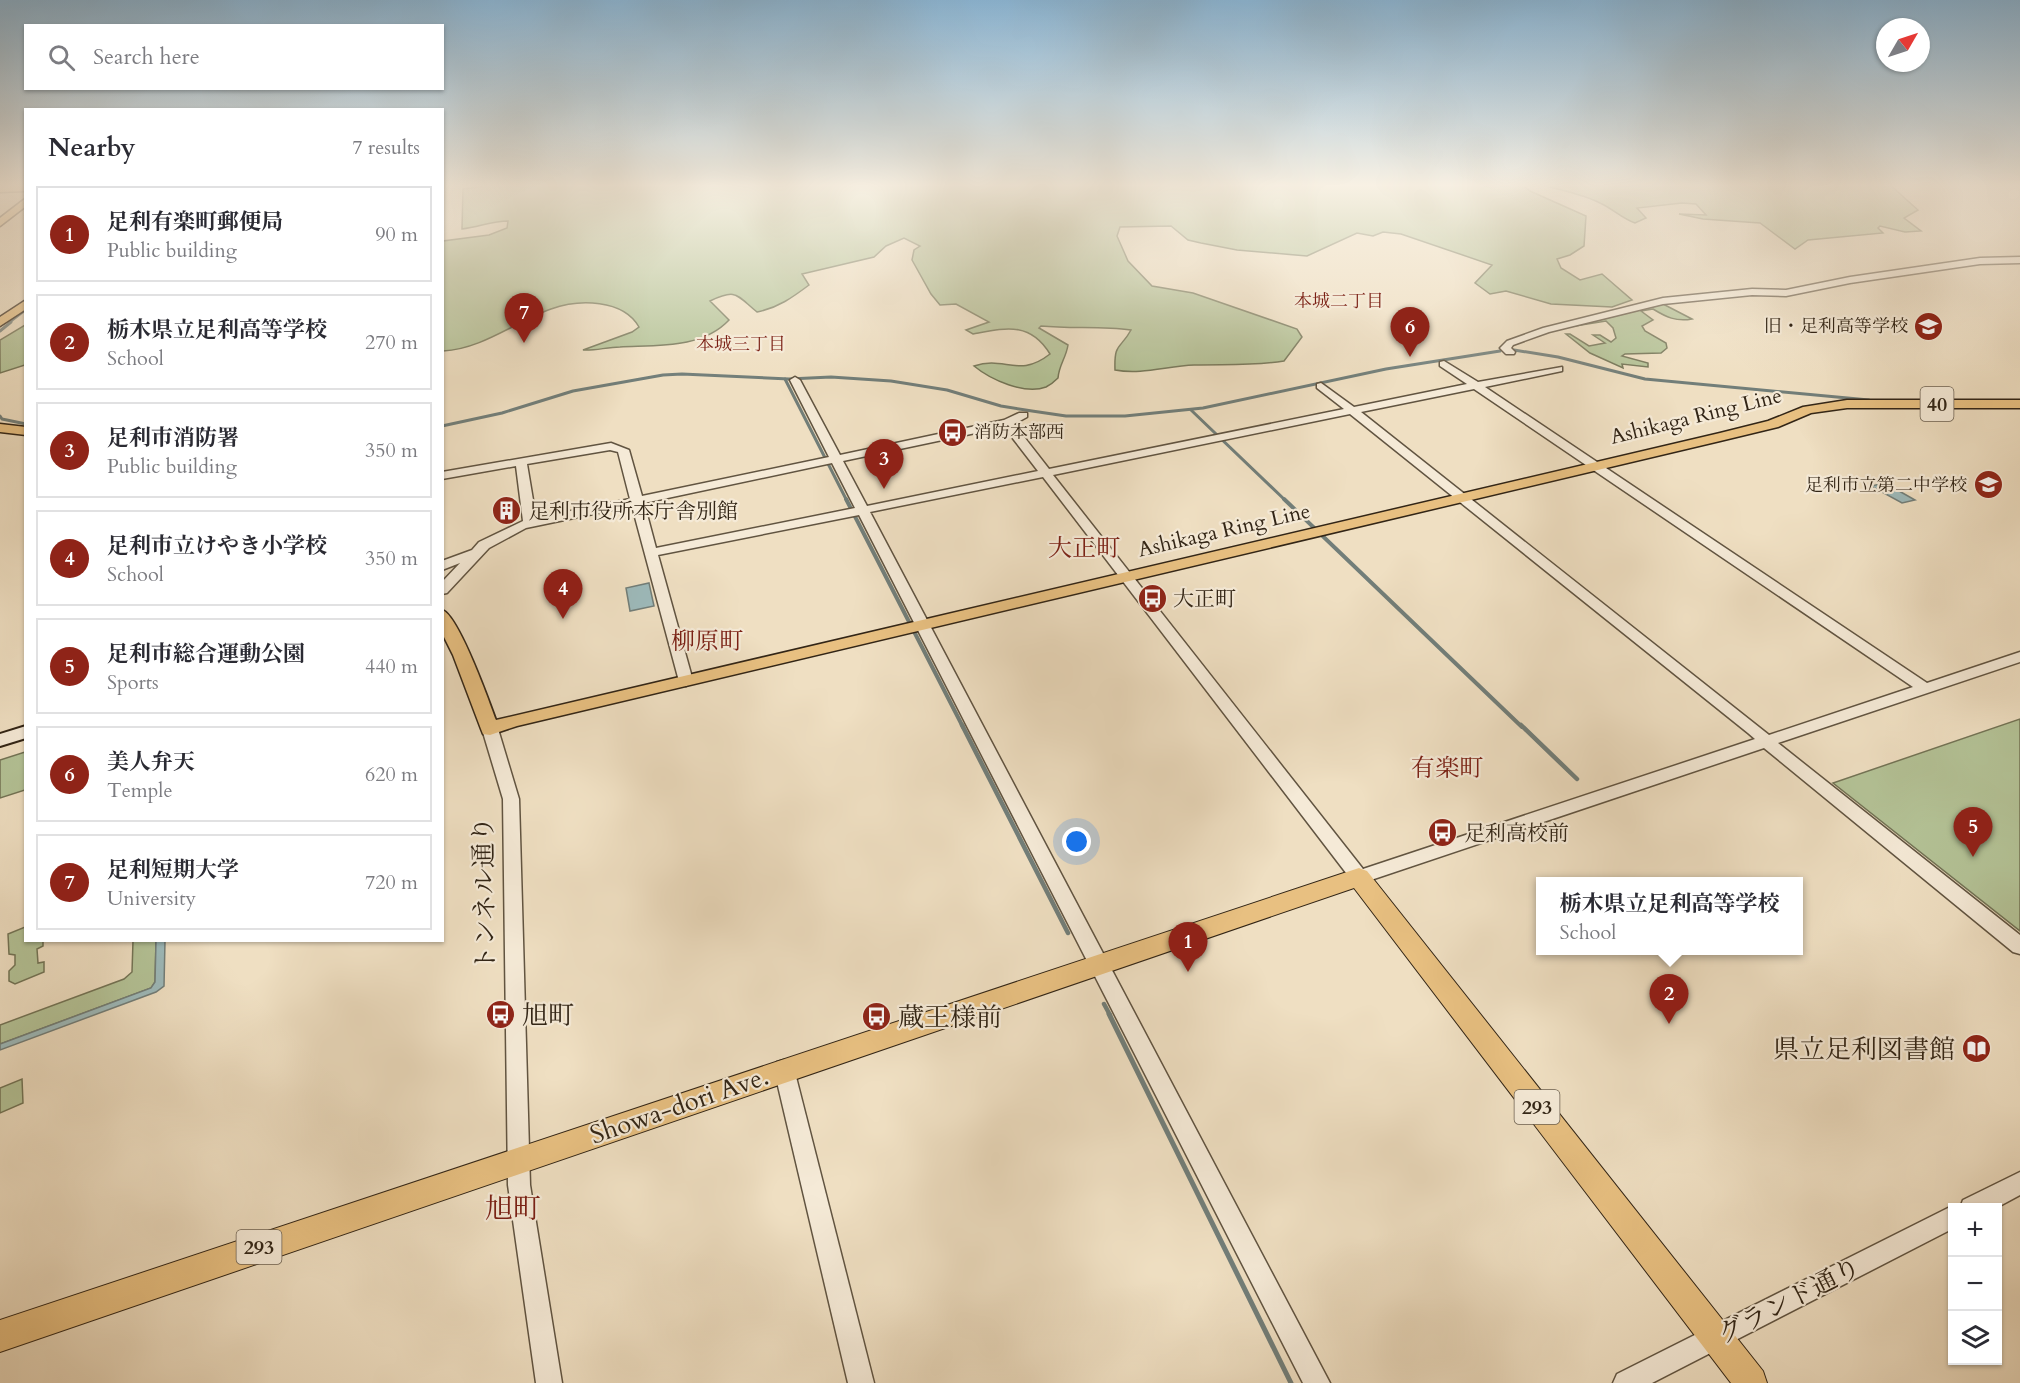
<!DOCTYPE html>
<html lang="en">
<head>
<meta charset="utf-8">
<style>
	body { margin:0; font-family:Cardo,"Noto Serif JP",serif; background:#f2f2f3; color:#2b2b33 }
	.controls { position:absolute; right:18px; bottom:18px; display:grid; overflow:hidden; border-radius:0px; box-shadow:0 2px 4px #0004 }
	.controls button { width:54px; height:54px; display:grid; place-items:center; padding:0; border:0; border-bottom:2px solid #e1e1e2; background:#fff; color:#2b2b33; font:30px sans-serif }
	.compass { position:absolute; left:1876px; top:18px; width:54px; height:54px; border-radius:50%; background:#fff; box-shadow:0 2px 4px #0004; rotate:51deg }
	.you { position:absolute; left:1077px; top:842px; width:21px; height:21px; margin:-15px; border:4px solid #fff; border-radius:50%; background:#1a73e8; box-shadow:0 0 0 9px #1a73e833 }
	.badge { display:grid; place-items:center; width:39px; height:39px; border-radius:50%; background:#8f2418; color:#fff; font-size:20px; font-weight:700 }
	.pin { position:absolute; translate:-50% -50px; filter:drop-shadow(0 2px 3px #0008) }
	.pin::after { content:''; position:absolute; top:32px; width:21px; height:18px; background:inherit; clip-path:polygon(0 0,100% 0,50% 100%) }
	.popup { position:absolute; left:1536px; top:877px; width:267px; height:78px; box-sizing:border-box; display:grid; place-content:center; border-radius:0px; background:#fff; filter:drop-shadow(0 2px 4px #0005); font-size:20px; white-space:nowrap; color:#7c7c81 }
	.popup b { font-size:22px; color:#2b2b33 }
	.popup::after { content:''; position:absolute; left:50%; top:100%; margin-left:-12px; border:12px solid transparent; border-top-color:#fff }
	.list { margin:0; padding:0; list-style:none }
	h2 { display:flex; justify-content:space-between; align-items:center; height:78px; margin:0; padding:0 24px; font-size:26px }
	h2 small { font-size:20px; font-weight:400; color:#7c7c81 }
	.list li { display:grid; grid-template-columns:39px 1fr auto; gap:18px; align-items:center; box-sizing:border-box; height:96px; margin:0 12px 12px; padding:0 12px; border:2px solid #e1e1e2; border-radius:0px }
	.list b { display:block; font-size:22px; white-space:nowrap }
	.list p { margin:0; font-size:20px; white-space:nowrap; color:#7c7c81 }
	.list em { font-size:20px; font-style:normal; color:#7c7c81 }
	.icon { flex:none; width:33px; height:33px; fill:none; stroke:currentColor; stroke-width:2; stroke-linecap:round; stroke-linejoin:round }
	.map { position:relative; flex:none; width:2020px; height:1383px; overflow:hidden }
	.search { position:absolute; background:#fff; box-shadow:0 2px 4px #0004; left:24px; top:24px; width:420px; height:66px; display:flex; align-items:center; gap:15px; box-sizing:border-box; padding:0 21px; border-radius:0px; color:#7c7c81; font-size:22px }
	.panel { position:absolute; background:#fff; box-shadow:0 2px 4px #0004; left:24px; top:108px; width:420px; height:834px; border-radius:0px }
	.map>svg:first-child { display:block }
	.green { fill:#b4c397; stroke:#737456; stroke-width:1.5 }
	.water { fill:#9dbabb; stroke:#727e79; stroke-width:1.5 }
	.lines { fill:none; stroke-linecap:round; stroke-linejoin:round }
	.stream-far4 { stroke:#727e79; stroke-width:2 }
	.stream-far3 { stroke:#727e79; stroke-width:3 }
	.stream-far2 { stroke:#727e79; stroke-width:4 }
	.stream-far1 { stroke:#727e79; stroke-width:4.5 }
	.stream { stroke:#727e79; stroke-width:5 }
	.tertiary-casing { stroke:#615441; stroke-width:3 }
	.secondary-casing { stroke:#322516; stroke-width:4 }
	.primary-casing { stroke:#322516; stroke-width:3 }
	.trunk-casing { stroke:#322516; stroke-width:2 }
	.tertiary { fill:#f5ead7; fill-rule:evenodd }
	.secondary { fill:#f5ead7; fill-rule:evenodd }
	.primary { fill:#e8c081; fill-rule:evenodd }
	.trunk { fill:#e8c081; fill-rule:evenodd }
	.labels { text-anchor:middle; stroke-width:4.5; stroke-linejoin:round; paint-order:stroke }
	.far-neighbourhood-label { font-size:18px; fill:#7a1f14; stroke:#f5ead7 }
	.far-poi-label { font-size:18px; fill:#322516; stroke:#f5ead7; text-anchor:end }
	.shield { fill:#f5ead7; stroke:#6c6050; stroke-width:1.5 }
	.shield-label { font-size:20px; font-weight:bold; fill:#322516 }
	.street-label { font-size:21px; fill:#322516; stroke:#f5ead7 }
	.poi-label { font-size:21px; fill:#322516; stroke:#f5ead7; text-anchor:start }
	.quarter-label { font-size:24px; fill:#7a1f14; stroke:#f5ead7 }
	.near-street-label { font-size:26px; fill:#322516; stroke:#f5ead7 }
	.near-poi-label { font-size:26px; fill:#322516; stroke:#f5ead7; text-anchor:start }
	.near-quarter-label { font-size:28px; fill:#7a1f14; stroke:#f5ead7 }
</style>
</head>
<body>
<div class="map">
<svg width="2020" height="1383" viewBox="0 0 2020 1383">
	<rect width="100%" height="100%" fill="#efdfc2"/>
	<filter id="stains"><feTurbulence type="fractalNoise" baseFrequency=".00333" numOctaves="4"/><feColorMatrix values="0 0 0 0 .2 0 0 0 0 .09 0 0 0 0 .02 0 0 0 .5 -.17"/></filter>
	<radialGradient id="worn" r=".72"><stop offset=".6" stop-color="#630" stop-opacity="0"/><stop offset="1" stop-color="#630" stop-opacity=".3"/></radialGradient>
	<!-- green -->
	<g class="green">
		<path d="M 502,184 L 1521,184 L 1530,191 L 1586,216 L 1584,246 L 1570,255 L 1557,259 L 1561,268 L 1580,280 L 1602,274 L 1632,300 L 1612,307 L 1551,304 L 1506,291 L 1490,294 L 1475,283 L 1492,265 L 1401,234 L 1383,232 L 1373,236 L 1357,233 L 1307,256 L 1237,250 L 1201,243 L 1188,240 L 1171,226 L 1120,227 L 1117,236 L 1128,261 L 1152,286 L 1193,293 L 1297,329 L 1302,337 L 1284,361 C 1252,366 1226,364 1194,365 C 1167,366 1142,375 1115,370 C 1114,342 1120,350 1131,330 C 1101,326 1071,329 1041,326 L 1039,328 L 1068,345 C 1066,358 1059,365 1058,378 C 1055,381 1050,385 1046,387 C 1025,395 991,380 974,366 C 1005,355 1018,379 1050,354 C 1030,321 1005,328 973,334 L 966,330 L 989,322 L 956,304 L 940,305 L 931,294 L 912,260 L 914,250 L 920,246 L 904,238 L 886,246 L 874,257 L 802,274 L 809,285 C 793,297 778,308 757,312 C 736,295 737,288 710,301 L 729,320 C 702,349 656,345 620,347 C 607,347 595,351 583,350 L 632,332 L 639,327 C 623,299 579,299 551,309 C 515,322 482,349 443,351 L 443,241 L 489,235 L 507,228 L 508,221 C 492,221 479,227 462,229 L 463,189 Z"/>
		<path d="M 1537,184 L 1889,184 L 1918,210 L 1904,218 L 1921,231 L 1905,232 L 1880,226 L 1878,228 L 1883,233 L 1808,240 L 1795,249 L 1760,223 L 1703,219 L 1679,214 L 1706,215 L 1696,204 L 1682,203 L 1637,208 L 1646,218 L 1635,223 C 1621,218 1612,208 1598,202 C 1579,193 1557,189 1537,184 Z"/>
		<path d="M 1663,304 L 1692,319 C 1676,322 1666,317 1653,309 L 1641,311 L 1653,320 L 1642,326 L 1645,331 L 1666,343 L 1667,348 L 1661,353 L 1625,354 L 1622,356 L 1648,363 L 1648,367 L 1622,364 L 1623,368 L 1590,353 L 1566,334 L 1570,334 L 1589,346 L 1605,343 L 1593,335 L 1600,335 L 1611,342 L 1616,338 L 1613,328 L 1606,321 L 1575,326 Z"/>
		<path d="M 25,325 L 25,365 L 0,373 L 0,340 Z"/>
		<path d="M 2020,719 L 2020,931 L 1833,783 Z"/>
		<path d="M 25,752 L 25,790 L 0,798 L 0,760 Z"/>
		<path d="M 25,927 L 26,940 L 43,941 L 43,946 L 37,949 L 38,963 L 44,962 L 44,972 L 15,984 L 9,981 L 9,971 L 15,965 L 15,955 L 9,954 L 8,934 Z"/>
		<path d="M 133,941 L 156,941 L 155,982 L 151,988 L 0,1044 L 0,1025 L 124,979 L 132,972 Z"/>
		<path d="M 22,1079 L 23,1103 L 0,1113 L 0,1088 Z"/>
	</g>
	<!-- water -->
	<g class="water">
		<path d="M 1885,483 L 1915,500 L 1902,503 L 1871,486 Z"/>
		<path d="M 649,583 L 654,606 L 630,611 L 626,588 Z"/>
		<path d="M 156,941 L 165,941 L 164,986 L 156,992 L 0,1050 L 0,1044 L 151,988 L 155,982 Z"/>
	</g>
	<g class="lines">
		<!-- stream-far4 -->
		<path class="stream-far4" d="M 9,323 L 26,310"/>
		<!-- stream-far3 -->
		<g class="stream-far3">
			<path d="M 0,331 L 11,322"/>
			<path d="M 1514,350 L 1558,357 L 1645,379 L 1869,400"/>
			<path d="M 785,379 L 847,501"/>
			<path d="M 1191,410 L 1286,501"/>
			<path d="M 0,416 L 2,419 L 26,424"/>
			<path d="M 442,426 L 502,413 L 573,391 L 663,375 L 682,374 L 789,379 L 831,377 L 891,381 L 947,390 L 1001,406 L 1032,411 L 1066,416 L 1125,416 L 1203,408 L 1386,369 L 1500,351"/>
		</g>
		<!-- stream-far2 -->
		<g class="stream-far2">
			<path d="M 846,499 L 963,727"/>
			<path d="M 1284,499 L 1522,727"/>
		</g>
		<!-- stream-far1 -->
		<g class="stream-far1">
			<path d="M 962,725 L 1068,933"/>
			<path d="M 1521,725 L 1577,779"/>
			<path d="M 1104,1004 L 1110,1015"/>
		</g>
		<!-- stream -->
		<path class="stream" d="M 1109,1014 L 1291,1383"/>
		<defs>
			<g id="tertiary">
				<path d="M 2020,257 L 2020,263 L 1980,264 L 1850,283 L 1786,296 L 1752,295 L 1663,304 L 1549,332 L 1513,345 L 1511,348 L 1515,352 L 1514,354 L 1506,354 L 1500,348 L 1507,341 L 1543,328 L 1663,298 L 1752,289 L 1786,290 L 1850,277 L 1980,258 Z"/>
				<path d="M 1444,361 L 1478,382 L 1562,367 L 1562,371 L 1485,387 L 1927,683 L 2020,652 L 2020,662 L 1778,743 L 2020,935 L 2020,954 L 2013,952 L 1764,748 L 1359,884 L 1353,882 L 1043,477 L 870,512 L 1330,1383 L 1303,1383 L 859,515 L 658,555 L 693,681 L 686,686 L 679,681 L 632,506 L 526,528 L 489,548 L 447,593 L 442,594 L 442,582 L 460,563 L 442,570 L 442,561 L 472,550 L 479,542 L 523,521 L 516,466 L 442,479 L 442,472 L 611,443 L 629,450 L 642,496 L 829,457 L 790,380 L 795,377 L 800,380 L 840,455 L 1004,420 L 1019,413 L 1027,413 L 1027,417 L 1014,424 L 1049,469 L 1344,409 L 1317,388 L 1317,384 L 1321,383 L 1354,407 L 1467,384 L 1440,366 L 1440,362 ZM 1474,389 L 1913,687 L 1769,735 L 1361,412 ZM 1350,414 L 1748,733 L 1755,739 L 1363,869 L 1053,475 ZM 1004,427 L 1038,471 L 867,506 L 843,461 ZM 610,450 L 618,452 L 630,499 L 536,518 L 527,464 ZM 832,463 L 855,508 L 656,548 L 644,503 Z"/>
				<path d="M 490,724 L 496,725 L 498,729 L 519,799 L 530,1185 L 562,1383 L 536,1383 L 508,1185 L 503,799 L 482,729 L 484,725 Z"/>
				<path d="M 784,1060 L 791,1062 L 794,1069 L 874,1383 L 848,1383 L 774,1069 L 777,1062 Z"/>
				<path d="M 2020,1172 L 2020,1195 L 1996,1208 L 1960,1208 L 1963,1200 Z"/>
				<path d="M 1952,1206 L 1957,1208 L 1952,1208 L 1952,1229 L 1652,1383 L 1613,1383 L 1617,1374 Z"/>
			</g>
			<path id="secondary" d="M 26,726 L 26,738 L 0,746 L 0,734 Z"/>
			<g id="primary">
				<path d="M 26,185 L 26,191 L 0,192 L 0,186 Z"/>
				<path d="M 26,198 L 26,206 L 0,226 L 0,218 Z"/>
				<path d="M 26,300 L 26,309 L 0,326 L 0,317 Z"/>
				<path d="M 1847,400 L 2020,400 L 2020,408 L 1847,408 L 1811,413 L 1778,427 L 1720,441 L 517,726 L 490,735 L 483,734 L 481,729 L 453,655 L 442,633 L 442,610 C 458,614 489,701 496,720 L 1720,433 L 1768,421 L 1803,407 Z"/>
				<path d="M 0,424 L 26,427 L 26,435 L 0,432 Z"/>
			</g>
			<path id="trunk" d="M 1359,868 L 1367,871 L 1763,1371 L 1767,1383 L 1731,1383 L 1354,888 L 0,1352 L 0,1320 Z"/>
		</defs>
		<!-- tertiary casing -->
		<use href="#tertiary" class="tertiary-casing"/>
		<!-- secondary casing -->
		<use href="#secondary" class="secondary-casing"/>
		<!-- primary casing -->
		<use href="#primary" class="primary-casing"/>
		<!-- trunk casing -->
		<use href="#trunk" class="trunk-casing"/>
		<!-- tertiary -->
		<use href="#tertiary" class="tertiary"/>
		<!-- secondary -->
		<use href="#secondary" class="secondary"/>
		<!-- primary -->
		<use href="#primary" class="primary"/>
		<!-- trunk -->
		<use href="#trunk" class="trunk"/>
	</g>
	<!-- sky -->
	<linearGradient id="sky" x2="0" y2="1"><stop stop-color="#8ab6d6"/><stop offset="0.49" stop-color="#f8f1e4"/><stop offset="1" stop-color="#f8f1e4" stop-opacity="0"/></linearGradient>
	<rect width="2020" height="378" fill="url(#sky)"/>
	<!-- icons -->
	<defs>
		<symbol id="school-disc" viewBox="-11 -11 22 22"><circle r="9.5" fill="#8f2418" stroke="#f5ead7"/><path d="M0-5L7-2L0 1L-7-2ZM-4 1L0 2.5L4 1V4Q0 6-4 4Z" fill="#fff"/></symbol>
		<symbol id="bus-disc" viewBox="-11 -11 22 22"><circle r="9.5" fill="#8f2418" stroke="#f5ead7"/><path d="M-5-6H5V4H4V6H2V4H-2V6H-4V4H-5ZM-3.5-4V0h7V-4ZM-3.5 1.2v1.5H-2V1.2ZM2 1.2v1.5H3.5V1.2Z" fill="#fff"/></symbol>
		<symbol id="building-disc" viewBox="-11 -11 22 22"><circle r="9.5" fill="#8f2418" stroke="#f5ead7"/><path d="M-4-6H4V6H1V3H-1V6H-4ZM-2.5-4.3h1.7v1.8h-1.7ZM.8-4.3h1.7v1.8H.8ZM-2.5-1h1.7V.8h-1.7ZM.8-1h1.7V.8H.8Z" fill="#fff"/></symbol>
		<symbol id="library-disc" viewBox="-11 -11 22 22"><circle r="9.5" fill="#8f2418" stroke="#f5ead7"/><path d="M-6-4Q-3-5.5-.7-3.5V5Q-3 3-6 4ZM6-4Q3-5.5 .7-3.5V5Q3 3 6 4Z" fill="#fff"/></symbol>
	</defs>
	<g fill-rule="evenodd">
		<use href="#school-disc" x="1912" y="310" width="33" height="33"/>
		<use href="#bus-disc" x="936" y="416" width="33" height="33"/>
		<use href="#school-disc" x="1972" y="468" width="33" height="33"/>
		<use href="#building-disc" x="490" y="494" width="33" height="33"/>
		<use href="#bus-disc" x="1136" y="582" width="33" height="33"/>
		<use href="#bus-disc" x="1426" y="816" width="33" height="33"/>
		<use href="#bus-disc" x="484" y="998" width="33" height="33"/>
		<use href="#bus-disc" x="860" y="1000" width="33" height="33"/>
		<use href="#library-disc" x="1960" y="1032" width="33" height="33"/>
	</g>
	<g class="labels">
		<!-- far-neighbourhood labels -->
		<g class="far-neighbourhood-label">
			<text x="1339" y="307">本城二丁目</text>
			<text x="741" y="350">本城三丁目</text>
		</g>
		<!-- far-poi labels -->
		<g class="far-poi-label">
			<text x="1908" y="332">旧・足利高等学校</text>
			<text x="974" y="438" text-anchor="start">消防本部西</text>
			<text x="1967" y="491">足利市立第二中学校</text>
		</g>
		<!-- shield labels -->
		<g class="shield">
			<rect x="1920.5" y="387" width="33" height="34" rx="4.5"/>
			<rect x="1514.5" y="1090" width="45" height="34" rx="4.5"/>
			<rect x="236.5" y="1230" width="45" height="34" rx="4.5"/>
		</g>
		<g class="shield-label">
			<text x="1937" y="411">40</text>
			<text x="1537" y="1114">293</text>
			<text x="259" y="1254">293</text>
		</g>
		<!-- street labels -->
		<g class="street-label">
			<text transform="translate(1696 416) rotate(-14)" y="7">Ashikaga Ring Line</text>
			<text transform="translate(1224 530) rotate(-13)" y="7">Ashikaga Ring Line</text>
		</g>
		<!-- poi labels -->
		<g class="poi-label">
			<text x="528" y="518">足利市役所本庁舎別館</text>
			<text x="1173" y="606">大正町</text>
			<text x="1464" y="840">足利高校前</text>
		</g>
		<!-- quarter labels -->
		<g class="quarter-label">
			<text x="1084" y="556">大正町</text>
			<text x="707" y="649">柳原町</text>
			<text x="1447" y="776">有楽町</text>
		</g>
		<!-- near-street labels -->
		<g class="near-street-label">
			<text transform="translate(484 894) rotate(-91)" y="9">トンネル通り</text>
			<text transform="translate(679 1105) rotate(-19)" y="9">Showa-dori Ave.</text>
			<text transform="translate(1789 1300) rotate(-27)" y="9">グランド通り</text>
		</g>
		<!-- near-poi labels -->
		<g class="near-poi-label">
			<text x="522" y="1024">旭町</text>
			<text x="898" y="1026">蔵王様前</text>
			<text x="1955" y="1058" text-anchor="end">県立足利図書館</text>
		</g>
		<!-- near-quarter labels -->
		<g class="near-quarter-label">
			<text x="513" y="1218">旭町</text>
		</g>
	</g>
	<rect width="100%" height="100%" filter="url(#stains)"/>
	<rect width="100%" height="100%" fill="url(#worn)"/>
</svg>
<div class="controls">
<button>+</button>
<button>−</button>
<button><svg class="icon" aria-label="layers" viewBox="0 0 24 24"><path d="M12 4l9 5-9 5-9-5zM3 14l9 5 9-5"/></svg></button>
</div>
<svg class="compass" viewBox="-18 -18 36 36"><path d="M0-13l5 13h-10z" fill="#e53935"/><path d="M0 13l5-13h-10z" fill="#7c7c81"/></svg>
<div class="you"></div>
<div class="pin badge" style="left:1188px;top:972px">1</div>
<div class="pin badge" style="left:1669px;top:1024px">2</div>
<div class="popup"><b>栃木県立足利高等学校</b>School</div>
<div class="pin badge" style="left:884px;top:489px">3</div>
<div class="pin badge" style="left:563px;top:619px">4</div>
<div class="pin badge" style="left:1973px;top:857px">5</div>
<div class="pin badge" style="left:1410px;top:357px">6</div>
<div class="pin badge" style="left:524px;top:343px">7</div>
<div class="search"><svg class="icon" aria-label="search" viewBox="0 0 24 24"><circle cx="10" cy="10" r="6"/><path d="M15 15l6 6"/></svg>Search here</div>
<section class="panel">
<h2>Nearby<small>7 results</small></h2>
<ul class="list">
<li><span class="badge">1</span><div><b>足利有楽町郵便局</b><p>Public building</p></div><em>90 m</em></li>
<li><span class="badge">2</span><div><b>栃木県立足利高等学校</b><p>School</p></div><em>270 m</em></li>
<li><span class="badge">3</span><div><b>足利市消防署</b><p>Public building</p></div><em>350 m</em></li>
<li><span class="badge">4</span><div><b>足利市立けやき小学校</b><p>School</p></div><em>350 m</em></li>
<li><span class="badge">5</span><div><b>足利市総合運動公園</b><p>Sports</p></div><em>440 m</em></li>
<li><span class="badge">6</span><div><b>美人弁天</b><p>Temple</p></div><em>620 m</em></li>
<li><span class="badge">7</span><div><b>足利短期大学</b><p>University</p></div><em>720 m</em></li>
</ul>
</section>
</div>
</body>
</html>
